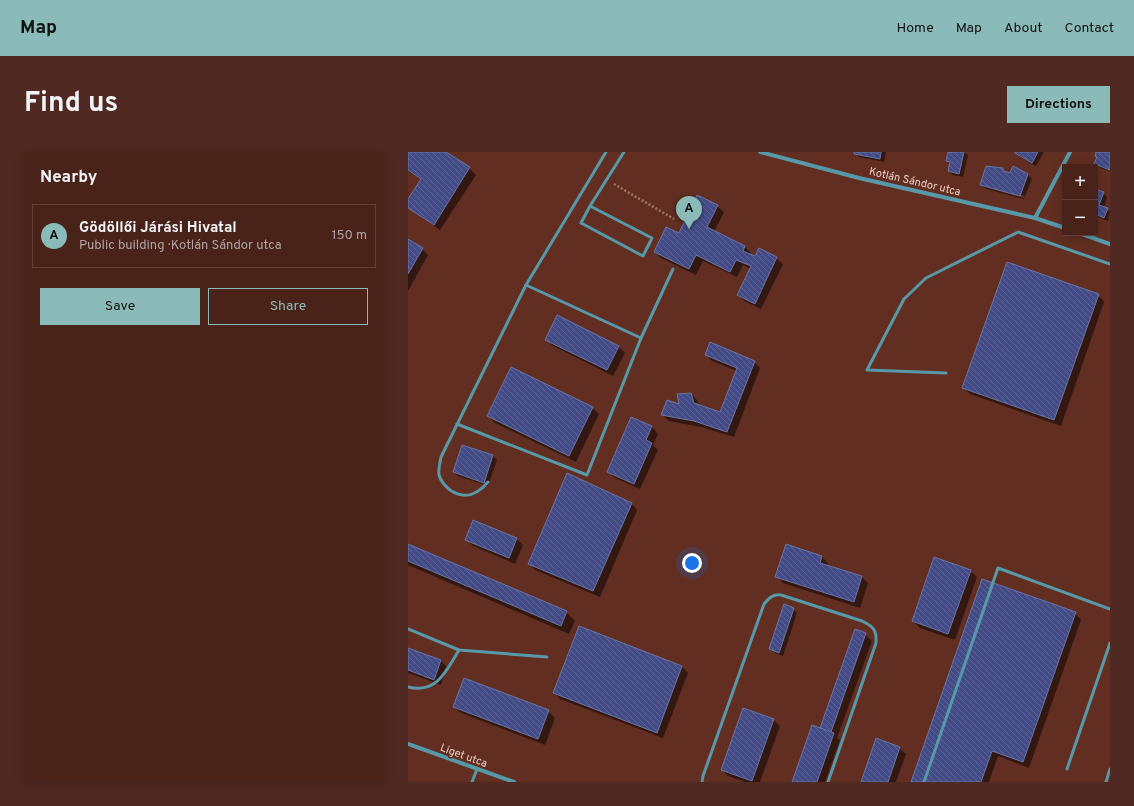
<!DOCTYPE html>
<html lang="en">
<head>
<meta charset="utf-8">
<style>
	body { margin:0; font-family:Overpass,sans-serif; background:#502a22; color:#f1f3f6 }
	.controls { position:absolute; right:12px; top:12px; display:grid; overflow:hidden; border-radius:0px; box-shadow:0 2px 10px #0003 }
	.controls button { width:36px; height:36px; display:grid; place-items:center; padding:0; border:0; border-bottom:1px solid #613f38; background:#492219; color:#f1f3f6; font:20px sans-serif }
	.you { position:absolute; left:284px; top:411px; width:14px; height:14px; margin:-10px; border:3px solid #fff; border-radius:50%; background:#1a73e8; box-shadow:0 0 0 6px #1a73e833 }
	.badge { display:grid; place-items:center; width:26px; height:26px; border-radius:50%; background:#8bbbb9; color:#111; font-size:13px; font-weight:700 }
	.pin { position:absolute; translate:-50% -33px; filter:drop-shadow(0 1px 2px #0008) }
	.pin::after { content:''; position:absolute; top:21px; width:14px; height:12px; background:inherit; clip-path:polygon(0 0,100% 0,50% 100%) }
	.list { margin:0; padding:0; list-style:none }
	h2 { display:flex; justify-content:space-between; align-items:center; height:52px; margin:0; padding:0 16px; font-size:17px }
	h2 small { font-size:13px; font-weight:400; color:#b1a4a2 }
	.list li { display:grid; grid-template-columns:26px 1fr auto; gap:12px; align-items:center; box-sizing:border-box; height:64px; margin:0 8px 8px; padding:0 8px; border:1px solid #613f38; border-radius:0px }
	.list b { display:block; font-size:15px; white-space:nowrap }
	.list p { margin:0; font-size:13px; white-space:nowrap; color:#b1a4a2 }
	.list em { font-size:13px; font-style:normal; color:#b1a4a2 }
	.actions { display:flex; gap:8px; padding:12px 16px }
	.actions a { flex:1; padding:9px 0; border:1px solid #8bbbb9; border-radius:0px; text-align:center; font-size:14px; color:#8bbbb9 }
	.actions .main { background:#8bbbb9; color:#111 }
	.map { position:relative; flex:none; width:702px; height:630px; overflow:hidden; border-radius:0px }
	header { display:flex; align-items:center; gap:24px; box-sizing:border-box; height:56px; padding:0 20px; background:#8bbbb9; color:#111 }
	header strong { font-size:19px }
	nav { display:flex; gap:22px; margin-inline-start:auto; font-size:14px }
	.intro { display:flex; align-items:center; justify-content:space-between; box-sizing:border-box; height:96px; padding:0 24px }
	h1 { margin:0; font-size:28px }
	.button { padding:10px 18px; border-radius:0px; background:#8bbbb9; color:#111; font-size:14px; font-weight:700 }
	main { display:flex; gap:24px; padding:0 24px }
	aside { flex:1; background:#492219; border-radius:0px; box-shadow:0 2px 10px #0003 }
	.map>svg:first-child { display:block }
	.shadow { fill:#0007; fill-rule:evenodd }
	.building { fill:url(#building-back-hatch); stroke:#6b74a6 }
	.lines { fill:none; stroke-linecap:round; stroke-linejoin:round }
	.path { stroke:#9f7469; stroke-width:2.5; stroke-dasharray:2 2; stroke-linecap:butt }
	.service { stroke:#5799a9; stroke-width:3 }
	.minor { stroke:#5799a9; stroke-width:4 }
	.labels { text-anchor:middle; stroke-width:3.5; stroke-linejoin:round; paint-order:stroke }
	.street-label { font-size:11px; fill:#ebcbc2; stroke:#612e21 }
</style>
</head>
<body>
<header>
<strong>Map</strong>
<nav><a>Home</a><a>Map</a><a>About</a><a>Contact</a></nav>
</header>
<div class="intro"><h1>Find us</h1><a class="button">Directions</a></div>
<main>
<aside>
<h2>Nearby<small></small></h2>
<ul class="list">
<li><span class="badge">A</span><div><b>Gödöllői Járási Hivatal</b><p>Public building · Kotlán Sándor utca</p></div><em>150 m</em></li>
</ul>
<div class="actions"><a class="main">Save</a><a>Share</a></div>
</aside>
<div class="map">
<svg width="702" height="630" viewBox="0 0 702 630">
	<defs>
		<pattern id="building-back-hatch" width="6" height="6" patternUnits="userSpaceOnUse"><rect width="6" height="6" fill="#424b86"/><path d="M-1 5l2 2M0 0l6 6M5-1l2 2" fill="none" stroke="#5d6495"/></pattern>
	</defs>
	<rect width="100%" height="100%" fill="#612e21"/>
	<!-- shadow -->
	<g class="shadow">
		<path d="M 0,0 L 36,0 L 61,16 L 68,23 L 32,78 L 0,56 L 0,49 L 14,28 L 0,19 Z"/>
		<path d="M 447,0 L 478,0 L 476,10 L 451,5 L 447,1 Z"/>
		<path d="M 545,0 L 556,0 L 560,3 L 555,25 L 545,23 L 541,19 L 542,12 L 539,9 Z"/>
		<path d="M 608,0 L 636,0 L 628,14 L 612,5 L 608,1 Z"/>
		<path d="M 689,0 L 702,0 L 702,19 L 692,16 L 687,12 L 690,6 L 688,4 Z"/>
		<path d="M 606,16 L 620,23 L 624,27 L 616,47 L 578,37 L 573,33 L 594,17 L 598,21 L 602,22 ZM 577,33 L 617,44 L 616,46 L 577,35 Z"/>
		<path d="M 687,38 L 695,41 L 699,45 L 696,56 L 702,60 L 700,69 L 687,64 Z"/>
		<path d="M 309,54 L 316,60 L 306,80 L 336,94 L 343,101 L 342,103 L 347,106 L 368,106 L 375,112 L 353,157 L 336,149 L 330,143 L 342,117 L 335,113 L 329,125 L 295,109 L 288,123 L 253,106 L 247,100 Z"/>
		<path d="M 0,89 L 14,97 L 20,103 L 0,139 Z"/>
		<path d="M 690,143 L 696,150 L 653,274 L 562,242 L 555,235 Z"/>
		<path d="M 138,188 L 210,194 L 217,201 L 205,224 L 145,194 Z"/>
		<path d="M 298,203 L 346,210 L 352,216 L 326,285 L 293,275 L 261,269 L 254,263 L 272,253 L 283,242 L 289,248 L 291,254 L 312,261 L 329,219 L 304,209 Z"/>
		<path d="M 184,256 L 191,262 L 168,310 L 87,271 L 80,264 Z"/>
		<path d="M 224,267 L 244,275 L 250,282 L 245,293 L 250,298 L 232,337 L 207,326 L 200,320 Z"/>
		<path d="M 55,294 L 85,304 L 89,308 L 80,334 L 50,324 L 46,320 Z"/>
		<path d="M 223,351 L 229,358 L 192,445 L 127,418 L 121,411 Z"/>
		<path d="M 58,387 L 109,387 L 115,393 L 107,412 L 65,394 Z"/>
		<path d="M 0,393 L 158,460 L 167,469 L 161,482 L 0,413 Z"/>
		<path d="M 414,405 L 420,411 L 419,414 L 454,425 L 460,431 L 452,456 L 375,431 L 369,424 Z"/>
		<path d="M 562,419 L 569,425 L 547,488 L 512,476 L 505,469 Z"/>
		<path d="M 385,457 L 389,461 L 375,504 L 367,501 L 362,497 Z"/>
		<path d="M 667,461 L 673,468 L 621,616 L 590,604 L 581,630 L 504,630 Z"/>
		<path d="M 171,475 L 274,515 L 280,521 L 255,586 L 152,547 L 146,540 Z"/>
		<path d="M 457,482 L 464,489 L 429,586 L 432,588 L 417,630 L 385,630 L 413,577 Z"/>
		<path d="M 0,497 L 33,509 L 39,515 L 33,533 L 0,521 Z"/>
		<path d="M 46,555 L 140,559 L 147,566 L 137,593 L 53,561 Z"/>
		<path d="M 365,568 L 372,574 L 352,630 L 337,630 L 320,624 L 314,618 Z"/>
		<path d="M 491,596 L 498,602 L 488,630 L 454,630 Z"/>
	</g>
	<!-- building -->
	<g class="building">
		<path d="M 0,0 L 38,0 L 62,15 L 26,73 L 0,56 L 0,47 L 13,27 L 0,18 Z"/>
		<path d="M 446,0 L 473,0 L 472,7 L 446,2 Z"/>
		<path d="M 540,0 L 544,1 L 544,0 L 556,0 L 551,22 L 540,19 L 542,10 L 538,9 Z"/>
		<path d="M 607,0 L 630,0 L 624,11 L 607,1 Z"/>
		<path d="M 688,0 L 702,0 L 702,18 L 686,12 L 689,5 L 687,4 Z"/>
		<path d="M 578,14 L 595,16 L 595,19 L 602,21 L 605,14 L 620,22 L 612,44 L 572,33 Z"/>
		<path d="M 687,37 L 696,40 L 691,53 L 700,56 L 696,66 L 687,62 Z"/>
		<path d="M 289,43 L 310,53 L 299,75 L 337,94 L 335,99 L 347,104 L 351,96 L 369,105 L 347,152 L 329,143 L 343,114 L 328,108 L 322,120 L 288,103 L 281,117 L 246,100 L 258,75 L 271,81 Z"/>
		<path d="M 0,87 L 15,96 L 0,122 Z"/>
		<path d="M 599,110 L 691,142 L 646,268 L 554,236 Z"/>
		<path d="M 149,163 L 211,194 L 199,218 L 137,188 Z"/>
		<path d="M 302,190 L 347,209 L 319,280 L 286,269 L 253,263 L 259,248 L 271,252 L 269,242 L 283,241 L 286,251 L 312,260 L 329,216 L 297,203 Z"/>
		<path d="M 103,215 L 185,255 L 161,304 L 79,264 Z"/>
		<path d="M 223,265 L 244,274 L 238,288 L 244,291 L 226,332 L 199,320 Z"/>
		<path d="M 54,293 L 85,303 L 76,331 L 45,320 Z"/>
		<path d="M 159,321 L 224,351 L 185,439 L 120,412 Z"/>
		<path d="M 65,368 L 109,386 L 101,406 L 57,388 Z"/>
		<path d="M 0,392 L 159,459 L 153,474 L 0,409 Z"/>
		<path d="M 378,392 L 414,404 L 412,411 L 454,424 L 446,450 L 367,425 Z"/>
		<path d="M 526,405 L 563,418 L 540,482 L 504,469 Z"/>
		<path d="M 574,427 L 668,460 L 615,610 L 584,599 L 573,630 L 503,630 Z"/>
		<path d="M 376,452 L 386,456 L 371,501 L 361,497 Z"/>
		<path d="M 171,474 L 274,514 L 249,581 L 145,541 Z"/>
		<path d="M 447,477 L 458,481 L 423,580 L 412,576 Z"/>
		<path d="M 0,496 L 33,508 L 26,528 L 0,518 Z"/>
		<path d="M 56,526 L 141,558 L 130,587 L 45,555 Z"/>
		<path d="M 335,556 L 366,567 L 344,629 L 313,618 Z"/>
		<path d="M 404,573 L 426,581 L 409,630 L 384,630 Z"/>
		<path d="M 468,586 L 492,595 L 480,630 L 453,630 Z"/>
	</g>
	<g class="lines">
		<!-- path -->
		<path class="path" d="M 206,32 L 266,67"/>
		<!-- service -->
		<g class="service">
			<path d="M 182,54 L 244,86 L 235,104 L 173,71 L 182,54 L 216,0"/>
			<path d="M 233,186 L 265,117"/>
			<path d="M 538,221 L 459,218 L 496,147 L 518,126 L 610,80 L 702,112"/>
			<path d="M 49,272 L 179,323 L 233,186 L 118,133"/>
			<path d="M 80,330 C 69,343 57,348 42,338 C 37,334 33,330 31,323 C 30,317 32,311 33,305 L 118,133 L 198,0"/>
			<path d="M 0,477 L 51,498 L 139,505"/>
			<path d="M 0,535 C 29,542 38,519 51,498"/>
			<path d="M 659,617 L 702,491"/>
			<path d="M 64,630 L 69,617"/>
			<path d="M 294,630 L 295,624 L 356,452 C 361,446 365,442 373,443 L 454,469 C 465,474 469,478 468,491 L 420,630"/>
			<path d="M 516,630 L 590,416 L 702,457"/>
			<path d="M 698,630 L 702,617"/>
		</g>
		<!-- minor -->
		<g class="minor">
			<path d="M 352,0 L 451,26 L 627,66 L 657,76"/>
			<path d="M 627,66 L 662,0"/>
			<path d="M 671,81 L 702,92"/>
			<path d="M 0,592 L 106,630"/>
		</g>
	</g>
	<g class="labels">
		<!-- street labels -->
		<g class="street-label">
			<text transform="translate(507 29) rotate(13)" y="4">Kotlán Sándor utca</text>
			<text transform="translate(56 603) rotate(20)" y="4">Liget utca</text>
		</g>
	</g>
</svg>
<div class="controls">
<button>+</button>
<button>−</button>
</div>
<div class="you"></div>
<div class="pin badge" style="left:281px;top:77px">A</div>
</div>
</main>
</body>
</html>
